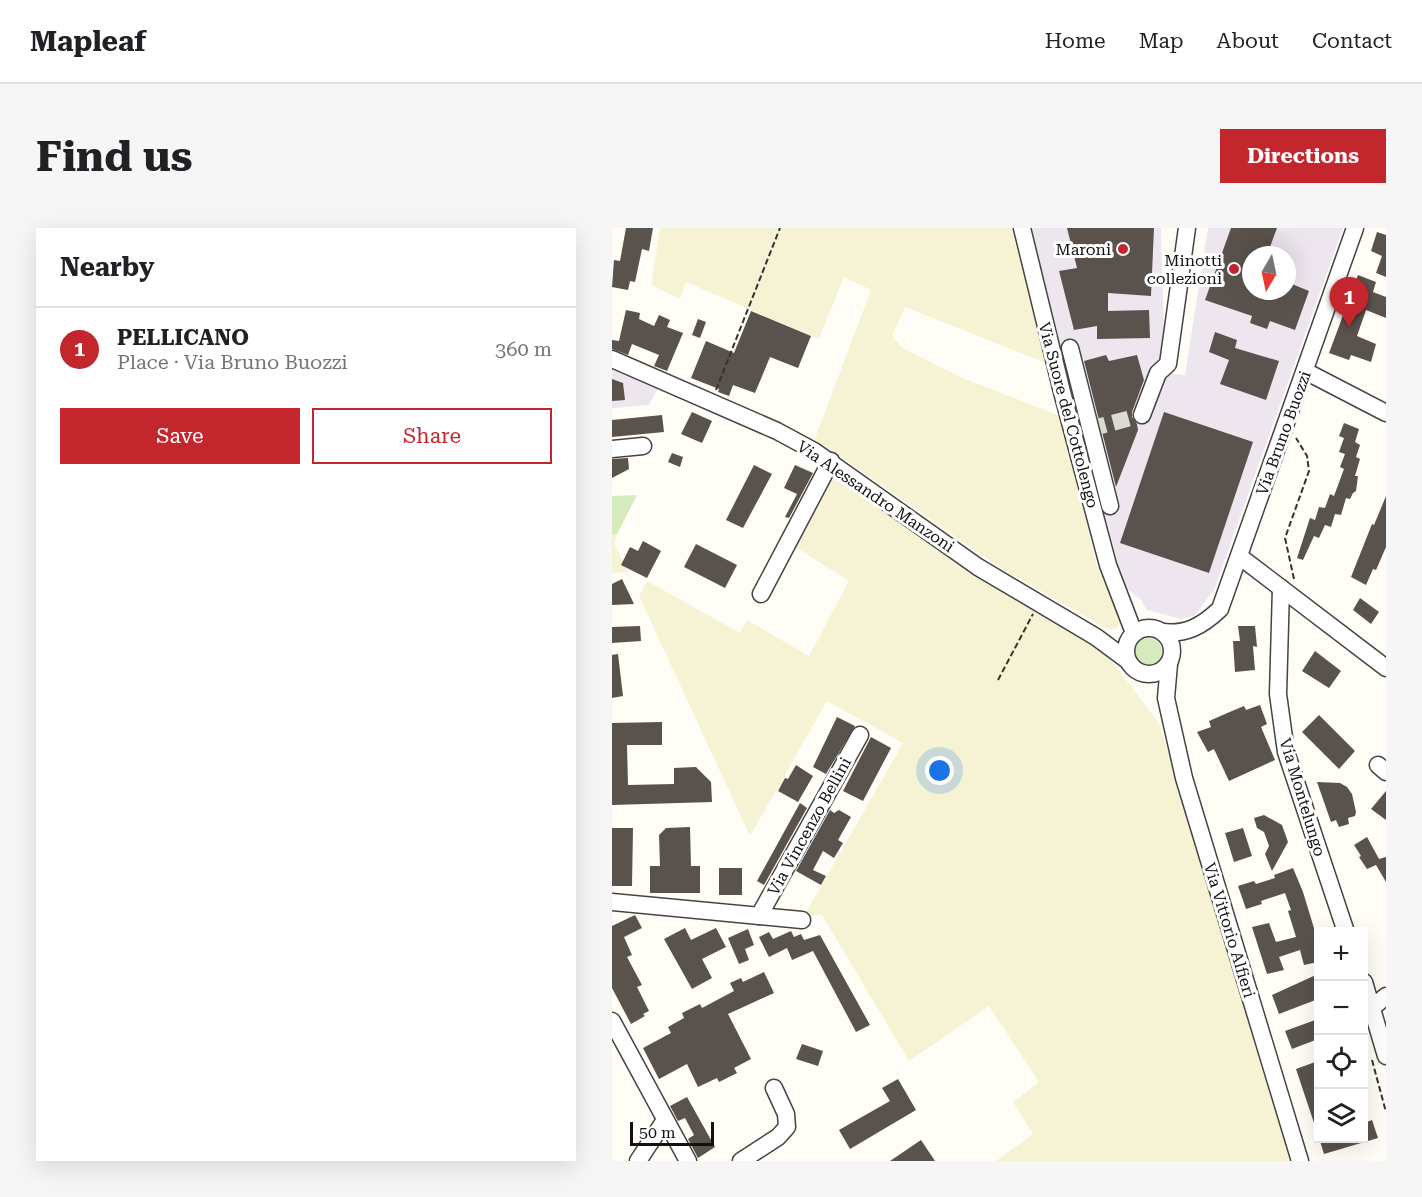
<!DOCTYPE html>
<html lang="en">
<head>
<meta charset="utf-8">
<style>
	body { margin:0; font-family:"Roboto Serif",serif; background:#f6f6f6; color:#202124 }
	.controls { position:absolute; right:18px; bottom:18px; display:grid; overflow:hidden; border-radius:0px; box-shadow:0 6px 24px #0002 }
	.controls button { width:54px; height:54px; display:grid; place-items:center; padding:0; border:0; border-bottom:2px solid #e0e0e0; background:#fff; color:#202124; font:30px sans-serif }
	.compass { position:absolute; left:630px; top:18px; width:54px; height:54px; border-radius:50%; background:#fff; box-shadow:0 6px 24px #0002; rotate:189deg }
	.scale { position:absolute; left:18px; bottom:15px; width:84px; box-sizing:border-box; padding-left:6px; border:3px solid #111; border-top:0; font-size:16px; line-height:21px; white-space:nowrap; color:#111; -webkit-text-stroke:4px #fff; paint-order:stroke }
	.you { position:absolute; left:328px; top:543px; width:21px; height:21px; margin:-15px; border:4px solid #fff; border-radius:50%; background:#1a73e8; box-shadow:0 0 0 9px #1a73e833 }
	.badge { display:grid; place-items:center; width:39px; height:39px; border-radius:50%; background:#c4262e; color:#fff; font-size:20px; font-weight:700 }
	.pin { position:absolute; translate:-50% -50px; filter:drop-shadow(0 2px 3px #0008) }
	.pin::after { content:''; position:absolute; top:32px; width:21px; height:18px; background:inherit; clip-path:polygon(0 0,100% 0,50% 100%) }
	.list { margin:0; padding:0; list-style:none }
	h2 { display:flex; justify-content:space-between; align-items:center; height:78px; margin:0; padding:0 24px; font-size:26px }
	h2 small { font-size:20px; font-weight:400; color:#757577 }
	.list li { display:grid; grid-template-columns:39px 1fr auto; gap:18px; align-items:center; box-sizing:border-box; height:84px; padding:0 24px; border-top:2px solid #e0e0e0 }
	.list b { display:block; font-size:22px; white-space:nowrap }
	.list p { margin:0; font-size:20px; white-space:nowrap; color:#757577 }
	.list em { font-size:20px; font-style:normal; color:#757577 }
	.actions { display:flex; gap:12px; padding:18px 24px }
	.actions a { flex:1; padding:14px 0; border:2px solid #c4262e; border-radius:0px; text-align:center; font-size:21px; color:#c4262e }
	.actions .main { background:#c4262e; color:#fff }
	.icon { flex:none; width:33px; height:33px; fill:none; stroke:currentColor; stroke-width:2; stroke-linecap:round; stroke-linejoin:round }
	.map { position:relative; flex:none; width:774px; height:933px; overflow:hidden; border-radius:0px }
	header { display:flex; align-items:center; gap:36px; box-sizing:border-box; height:84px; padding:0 30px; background:#fff; border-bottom:2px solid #e0e0e0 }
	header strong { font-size:28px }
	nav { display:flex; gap:33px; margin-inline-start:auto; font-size:21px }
	.intro { display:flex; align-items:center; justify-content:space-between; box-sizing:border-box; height:144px; padding:0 36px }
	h1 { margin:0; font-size:42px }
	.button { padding:15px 27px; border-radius:0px; background:#c4262e; color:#fff; font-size:21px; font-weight:700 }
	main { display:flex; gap:36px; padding:0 36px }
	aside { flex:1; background:#fff; border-radius:0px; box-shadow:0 6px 24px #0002 }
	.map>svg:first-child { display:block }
	.industrial { fill:#eee6ef; fill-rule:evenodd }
	.farmland { fill:#f6f3d4 }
	.green { fill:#d5ebbd }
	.building { fill:#5a524d }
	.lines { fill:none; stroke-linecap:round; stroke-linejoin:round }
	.minor-tunnel { stroke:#dbdad3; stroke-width:16; stroke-dasharray:16 8; stroke-linecap:butt }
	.minor-casing { stroke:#444; stroke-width:19 }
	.path { stroke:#333; stroke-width:2; stroke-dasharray:6 3; stroke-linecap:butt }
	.minor { stroke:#fff; stroke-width:16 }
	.poi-dot { fill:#c4262e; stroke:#fff; stroke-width:2 }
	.labels { text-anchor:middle; stroke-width:6; stroke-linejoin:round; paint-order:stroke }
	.poi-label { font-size:16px; fill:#111; stroke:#fff; text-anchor:end }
	.street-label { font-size:16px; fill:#111; stroke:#fff }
</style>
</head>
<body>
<header>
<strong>Mapleaf</strong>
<nav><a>Home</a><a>Map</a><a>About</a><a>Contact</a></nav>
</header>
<div class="intro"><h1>Find us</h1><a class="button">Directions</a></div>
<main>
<aside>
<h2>Nearby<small></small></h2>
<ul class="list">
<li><span class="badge">1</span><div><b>PELLICANO</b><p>Place · Via Bruno Buozzi</p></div><em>360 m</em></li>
</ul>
<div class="actions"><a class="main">Save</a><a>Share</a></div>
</aside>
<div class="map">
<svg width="774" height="933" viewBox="0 0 774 933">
	<rect width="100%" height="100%" fill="#fffdf5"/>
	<!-- industrial -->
	<g class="industrial">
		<path d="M 416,0 L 549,0 L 553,145 L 573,147 L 596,0 L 731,0 L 602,362 L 582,388 L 569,391 L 535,382 L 529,372 L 512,358 ZM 639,27 L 675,27 L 675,63 L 639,63 Z"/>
		<path d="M 0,135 L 48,157 L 37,177 L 0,180 Z"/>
	</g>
	<!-- farmland -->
	<g class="farmland">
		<path d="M 48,0 L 400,0 L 434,135 L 293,79 L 280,108 L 289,119 L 348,149 L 448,188 L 485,338 L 510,393 L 505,400 L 497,402 L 387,339 L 225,226 L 202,213 L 259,62 L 232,49 L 207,111 L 74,54 L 68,71 L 39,57 Z"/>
		<path d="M 221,241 L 471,405 L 501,435 L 547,495 L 682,933 L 384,933 L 421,906 L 401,874 L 427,854 L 377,778 L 297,833 L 210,687 L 192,688 L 291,515 L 215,473 L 138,608 L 27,368 L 35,353 L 128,405 L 135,392 L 197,428 L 237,353 L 180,317 Z"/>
		<path d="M 5,306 L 2,315 L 16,344 L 0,345 L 0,307 Z"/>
	</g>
	<!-- green -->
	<g class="green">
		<path d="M 25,267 L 5,306 L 0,307 L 0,268 Z"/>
		<circle cx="536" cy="424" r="14"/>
	</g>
	<!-- building -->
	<g class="building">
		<path d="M 14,0 L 41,0 L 37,23 L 30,21 L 23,54 L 18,53 L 16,62 L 0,59 L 2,32 L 8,33 Z"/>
		<path d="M 455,0 L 542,0 L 539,68 L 496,65 L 496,83 L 537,82 L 538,110 L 485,111 L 485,98 L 462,102 L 447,43 L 465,40 Z"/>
		<path d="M 619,0 L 665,0 L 655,27 L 639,27 L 639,63 L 675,63 L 675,54 L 697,63 L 683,102 L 658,93 L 655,101 L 638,95 L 640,88 L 593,72 Z"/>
		<path d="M 765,4 L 774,7 L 774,49 L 764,45 L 770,28 L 759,23 Z"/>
		<path d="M 746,47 L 764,54 L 761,64 L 774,69 L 774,90 L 754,82 L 745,108 L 764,116 L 759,134 L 739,127 L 737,132 L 717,125 Z"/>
		<path d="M 14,82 L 28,85 L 27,91 L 42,98 L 47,87 L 58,92 L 55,99 L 71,105 L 55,143 L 42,138 L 47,127 L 20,116 L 16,127 L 0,121 L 0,112 L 7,113 Z"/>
		<path d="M 139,83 L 199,108 L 186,140 L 158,129 L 143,165 L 121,157 L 117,168 L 106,164 L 107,161 L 79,150 L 94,113 L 122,125 Z"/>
		<path d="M 86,91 L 94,94 L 88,110 L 80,107 Z"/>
		<path d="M 603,104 L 625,112 L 623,120 L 667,133 L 654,172 L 608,156 L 617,132 L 597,124 Z"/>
		<path d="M 494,127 L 497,133 L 525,127 L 532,152 L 520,184 L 520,189 L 525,196 L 526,202 L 504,259 L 472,133 Z"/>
		<path d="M 0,151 L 11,155 L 13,172 L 0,173 Z"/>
		<path d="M 80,184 L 100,193 L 90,215 L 69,206 Z"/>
		<path d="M 552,184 L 641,214 L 597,345 L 508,315 Z"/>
		<path d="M 50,187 L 52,204 L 0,209 L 0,192 Z"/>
		<path d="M 732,195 L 747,201 L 743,214 L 748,217 L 744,229 L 748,231 L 743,248 L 746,248 L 744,263 L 741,265 L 738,271 L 734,270 L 729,287 L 723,286 L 719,299 L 713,297 L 707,310 L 702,308 L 691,332 L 685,330 L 698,290 L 703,292 L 707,279 L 713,280 L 718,266 L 722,268 L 732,241 L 728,239 L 733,226 L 727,224 L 732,210 L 727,208 Z"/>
		<path d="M 60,225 L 71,229 L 68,239 L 56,234 Z"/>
		<path d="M 16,230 L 17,241 L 0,250 L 0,231 Z"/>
		<path d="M 142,237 L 160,246 L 131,300 L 114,292 Z"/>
		<path d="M 183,237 L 201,245 L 177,290 L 173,289 L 185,266 L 172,260 Z"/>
		<path d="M 774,268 L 774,319 L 764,342 L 761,341 L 754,357 L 739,349 L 760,296 L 762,297 Z"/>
		<path d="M 31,313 L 49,323 L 35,350 L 9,337 L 18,319 L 26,323 Z"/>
		<path d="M 84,316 L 125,337 L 113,360 L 72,339 Z"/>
		<path d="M 10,351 L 22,376 L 0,377 L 0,356 Z"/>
		<path d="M 748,370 L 767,384 L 759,396 L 741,382 Z"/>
		<path d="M 28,398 L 29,413 L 0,415 L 0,399 Z"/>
		<path d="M 626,398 L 643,398 L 645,419 L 641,418 L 643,442 L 623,444 L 621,413 L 628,413 Z"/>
		<path d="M 703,423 L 729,443 L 717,460 L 690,443 Z"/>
		<path d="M 6,426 L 11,468 L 0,470 L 0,427 Z"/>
		<path d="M 648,477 L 655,496 L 649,499 L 663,532 L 617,553 L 602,521 L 596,524 L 585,504 L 599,499 L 597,493 L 620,483 L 632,478 L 634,482 Z"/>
		<path d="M 707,487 L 743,523 L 727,541 L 690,504 Z"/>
		<path d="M 225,489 L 243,498 L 214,546 L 201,539 Z"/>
		<path d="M 50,494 L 50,517 L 15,517 L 16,557 L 62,556 L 62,540 L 84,539 L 99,554 L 100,574 L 0,577 L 0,495 Z"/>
		<path d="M 259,509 L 279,520 L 251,573 L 231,563 Z"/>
		<path d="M 184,537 L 201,548 L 186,574 L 166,563 L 173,550 L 176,551 Z"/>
		<path d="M 705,554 L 728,555 L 735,559 L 740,566 L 744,584 L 743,588 L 736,590 L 737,596 L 727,599 L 724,592 L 719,594 Z"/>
		<path d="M 774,563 L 774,592 L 759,581 Z"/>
		<path d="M 188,575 L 195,580 L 152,657 L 145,653 Z"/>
		<path d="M 218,582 L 222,585 L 227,582 L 239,589 L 226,612 L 231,615 L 222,630 L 211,623 L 201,642 L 214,648 L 209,657 L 184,643 Z"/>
		<path d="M 652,587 L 670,597 L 676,614 L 660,643 L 653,626 L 657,618 L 652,604 L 645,600 L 642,590 Z"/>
		<path d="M 78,599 L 79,638 L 88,638 L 88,665 L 38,665 L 38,638 L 48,638 L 47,607 L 54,600 Z"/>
		<path d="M 0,600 L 21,600 L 20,658 L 0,658 Z"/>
		<path d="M 631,600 L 640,628 L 622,634 L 613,605 Z"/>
		<path d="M 755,609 L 767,631 L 774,629 L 774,654 L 764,637 L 755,641 L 747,629 L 749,628 L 742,617 Z"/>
		<rect x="107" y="640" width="23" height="27"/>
		<path d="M 681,640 L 691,664 L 705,710 L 706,710 L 706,734 L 692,737 L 688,722 L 667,729 L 672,742 L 655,746 L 640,699 L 657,695 L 664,714 L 684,709 L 676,683 L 679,682 L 673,665 L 649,673 L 650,676 L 634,681 L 626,658 L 642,653 L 644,656 L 663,650 L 662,647 Z"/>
		<path d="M 23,687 L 30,700 L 12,709 L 20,727 L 15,729 L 30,757 L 25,759 L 37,783 L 31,786 L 33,788 L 19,796 L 0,760 L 0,698 Z"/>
		<path d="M 73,700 L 79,712 L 104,700 L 114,719 L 90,731 L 100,750 L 80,761 L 52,711 Z"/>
		<path d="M 136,701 L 142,717 L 133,721 L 137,732 L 127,736 L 116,710 Z"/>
		<path d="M 179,703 L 182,709 L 189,706 L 192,712 L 208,707 L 258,797 L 244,804 L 201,723 L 180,732 L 175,720 L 157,729 L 147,709 L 157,704 L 161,711 Z"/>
		<path d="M 152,744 L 162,765 L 116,786 L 139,831 L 122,840 L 125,845 L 107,854 L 105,850 L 86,859 L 75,836 L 47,851 L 31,820 L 59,805 L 56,799 L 72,790 L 70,785 L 88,776 L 90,780 L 122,763 L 118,755 L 129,750 L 131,754 Z"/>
		<path d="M 706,746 L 706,771 L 667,786 L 660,767 Z"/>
		<path d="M 706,791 L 706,811 L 680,821 L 673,803 Z"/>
		<path d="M 190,816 L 211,823 L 206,838 L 184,831 Z"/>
		<path d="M 706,833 L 706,904 L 705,904 L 684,841 Z"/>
		<path d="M 286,851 L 304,882 L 238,921 L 227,902 L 278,873 L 270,860 Z"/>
		<path d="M 75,869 L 103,919 L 86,930 L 76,911 L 82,907 L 73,890 L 66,893 L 58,878 Z"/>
		<path d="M 760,892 L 766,910 L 712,926 L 707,910 L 752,910 L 752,895 Z"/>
		<path d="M 309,912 L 323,933 L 278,933 Z"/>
	</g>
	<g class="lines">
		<!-- minor-tunnel -->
		<path class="minor-tunnel" d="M 478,201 L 530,187"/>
		<defs>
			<g id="minor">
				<path d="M 410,0 L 450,164 L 496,337 L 522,405"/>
				<path d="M 458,120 L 498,278"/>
				<path d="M 0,131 L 165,203 L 202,223 L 366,339 L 484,409 L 515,432"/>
				<path d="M 693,143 L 774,185"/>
				<path d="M 530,187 L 546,145 L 556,136 L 575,0"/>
				<path d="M 0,221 L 31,218"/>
				<path d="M 627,328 L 774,440"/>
				<path d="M 669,360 L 666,466 L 674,524 L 734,704"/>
				<path d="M 149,366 L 219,233"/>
				<circle cx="537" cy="423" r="23"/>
				<path d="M 550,404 C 574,407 590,398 608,381 L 743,0"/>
				<path d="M 557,436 L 554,470 L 572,550 L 688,933"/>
				<path d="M 766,537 L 774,544"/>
				<path d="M 0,674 L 190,692"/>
				<path d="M 147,688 L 248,507"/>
				<path d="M 752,754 L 774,828"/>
				<path d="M 760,780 L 774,768"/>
				<path d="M 0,793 L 76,933"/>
				<path d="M 26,933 L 53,892"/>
				<path d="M 129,933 L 166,909 L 175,899 L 174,886 L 162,860"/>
			</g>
		</defs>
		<!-- minor casing -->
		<use href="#minor" class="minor-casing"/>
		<!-- path -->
		<g class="path">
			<path d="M 104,162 L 168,0"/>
			<path d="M 682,351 L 673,310 L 697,243 L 695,228 L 684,210"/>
			<path d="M 386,452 L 421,386"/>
			<path d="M 760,832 L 774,884"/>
		</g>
		<!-- minor -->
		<use href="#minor" class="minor"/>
	</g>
	<!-- markers -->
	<g class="poi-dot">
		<circle cx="511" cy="21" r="6"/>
		<circle cx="622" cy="41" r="6"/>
	</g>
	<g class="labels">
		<!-- poi labels -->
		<g class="poi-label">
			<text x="499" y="27">Maroni</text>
			<text x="610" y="38">Minotti<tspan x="610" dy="18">collezioni</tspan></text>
		</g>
		<!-- street labels -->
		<g class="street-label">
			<text transform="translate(457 187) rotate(75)" y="6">Via Suore del Cottolengo</text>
			<text transform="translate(671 205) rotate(-70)" y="6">Via Bruno Buozzi</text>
			<text transform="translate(264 268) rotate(34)" y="6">Via Alessandro Manzoni</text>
			<text transform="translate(691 569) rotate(73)" y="6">Via Montelungo</text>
			<text transform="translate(197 598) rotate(-61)" y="6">Via Vincenzo Bellini</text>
			<text transform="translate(618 702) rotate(73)" y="6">Via Vittorio Alfieri</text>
		</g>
	</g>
</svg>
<div class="controls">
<button>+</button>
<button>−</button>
<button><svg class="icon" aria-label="locate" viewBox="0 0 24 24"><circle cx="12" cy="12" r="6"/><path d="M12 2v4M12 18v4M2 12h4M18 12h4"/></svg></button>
<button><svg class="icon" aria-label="layers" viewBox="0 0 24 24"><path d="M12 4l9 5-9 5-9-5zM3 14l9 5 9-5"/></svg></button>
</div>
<svg class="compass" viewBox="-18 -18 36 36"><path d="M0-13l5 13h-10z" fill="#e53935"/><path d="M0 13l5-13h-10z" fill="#757577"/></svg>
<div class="scale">50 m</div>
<div class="you"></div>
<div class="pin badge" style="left:737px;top:99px">1</div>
</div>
</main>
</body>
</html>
